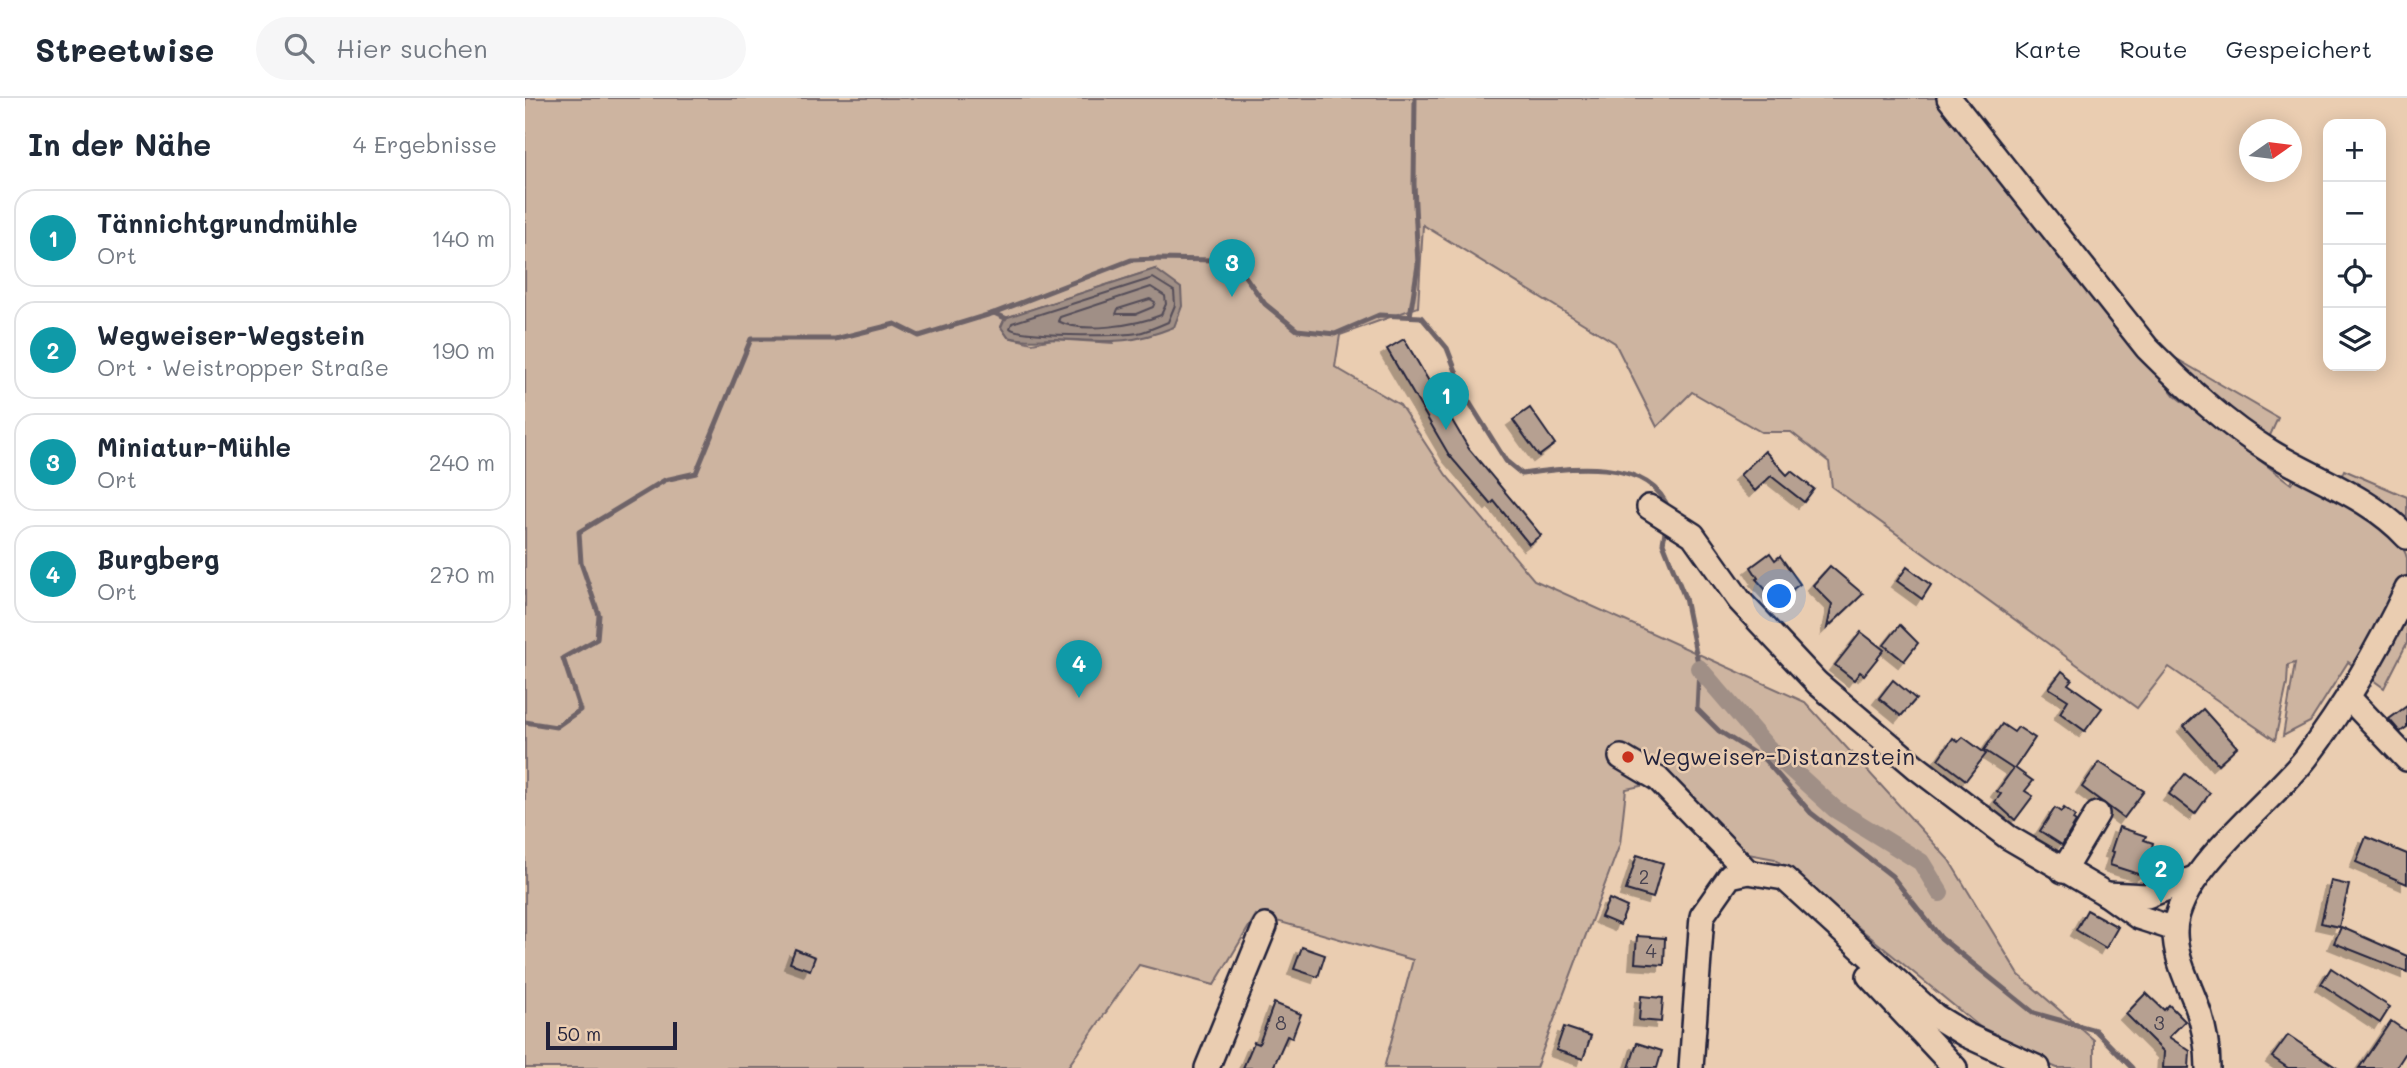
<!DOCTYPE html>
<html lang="de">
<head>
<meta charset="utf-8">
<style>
	body { margin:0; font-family:Mali,sans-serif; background:#f6f6f7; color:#1f2937 }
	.controls { position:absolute; right:21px; top:21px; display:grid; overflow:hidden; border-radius:14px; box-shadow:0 4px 18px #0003 }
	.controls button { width:63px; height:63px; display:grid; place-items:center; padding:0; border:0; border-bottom:2px solid #e0e1e3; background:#fff; color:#1f2937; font:35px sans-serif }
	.compass { position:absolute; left:1714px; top:21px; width:63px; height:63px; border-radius:50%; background:#fff; box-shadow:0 4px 18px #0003; rotate:76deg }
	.scale { position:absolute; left:21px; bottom:18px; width:131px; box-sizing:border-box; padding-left:7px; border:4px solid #22223b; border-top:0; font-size:19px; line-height:24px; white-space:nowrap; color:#22223b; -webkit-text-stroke:5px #eacdb1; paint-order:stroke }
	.you { position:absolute; left:1255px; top:499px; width:24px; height:24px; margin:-18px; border:5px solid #fff; border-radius:50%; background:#1a73e8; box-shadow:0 0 0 10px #1a73e833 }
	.badge { display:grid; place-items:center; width:46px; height:46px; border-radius:50%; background:#0f766e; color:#fff; font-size:23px; font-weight:700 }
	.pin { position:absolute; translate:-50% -58px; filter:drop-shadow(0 2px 4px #0008) }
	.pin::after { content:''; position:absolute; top:37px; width:24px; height:21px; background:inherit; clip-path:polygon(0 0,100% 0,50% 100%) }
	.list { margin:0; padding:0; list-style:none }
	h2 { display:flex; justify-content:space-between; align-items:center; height:91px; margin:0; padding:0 28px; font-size:30px }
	h2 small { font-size:23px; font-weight:400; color:#747a83 }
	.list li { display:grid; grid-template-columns:46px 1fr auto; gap:21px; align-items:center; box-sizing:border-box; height:98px; margin:0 14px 14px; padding:0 14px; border:2px solid #e0e1e3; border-radius:21px }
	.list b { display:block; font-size:26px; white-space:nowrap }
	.list p { margin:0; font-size:23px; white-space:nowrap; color:#747a83 }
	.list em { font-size:23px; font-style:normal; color:#747a83 }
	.icon { flex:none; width:38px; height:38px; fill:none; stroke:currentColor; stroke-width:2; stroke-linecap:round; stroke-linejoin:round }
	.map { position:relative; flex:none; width:1882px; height:970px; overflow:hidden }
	header { display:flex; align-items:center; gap:42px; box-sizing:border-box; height:98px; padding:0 35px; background:#fff; border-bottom:2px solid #e0e1e3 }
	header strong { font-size:33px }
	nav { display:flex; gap:38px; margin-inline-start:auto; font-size:24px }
	.search { width:490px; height:63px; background:#f6f6f7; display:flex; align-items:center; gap:18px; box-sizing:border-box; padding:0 24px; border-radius:38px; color:#747a83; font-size:26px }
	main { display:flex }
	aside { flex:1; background:#fff }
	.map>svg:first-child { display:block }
	.green { fill:#cdb4a0; stroke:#786b6e; stroke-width:2; fill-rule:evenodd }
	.water { fill:#a08f86; stroke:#6e6368; stroke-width:2 }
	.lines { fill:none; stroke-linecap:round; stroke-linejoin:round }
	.shore { stroke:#544e59; stroke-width:2 }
	.stream { stroke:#6e6368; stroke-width:5 }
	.canal { stroke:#a08f86; stroke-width:18 }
	.building { fill:#b6a091; stroke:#22223b; stroke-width:2; filter:url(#shadow) }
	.minor-casing { stroke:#22223b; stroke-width:28 }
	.minor { stroke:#eacdb1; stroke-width:23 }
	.poi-dot { fill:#c8321e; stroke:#eacdb1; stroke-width:2.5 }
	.labels { text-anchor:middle; stroke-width:5; stroke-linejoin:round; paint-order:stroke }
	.number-label { font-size:19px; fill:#474250 }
	.poi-label { font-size:23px; fill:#22223b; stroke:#eacdb1; text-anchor:start }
</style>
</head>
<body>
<header>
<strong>Streetwise</strong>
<div class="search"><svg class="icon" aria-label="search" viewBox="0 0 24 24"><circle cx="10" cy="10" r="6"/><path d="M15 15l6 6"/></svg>Hier suchen</div>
<nav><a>Karte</a><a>Route</a><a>Gespeichert</a></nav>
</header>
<main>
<aside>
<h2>In der Nähe<small>4 Ergebnisse</small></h2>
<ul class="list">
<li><span class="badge" style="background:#0f9aa8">1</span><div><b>Tännichtgrundmühle</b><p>Ort</p></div><em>140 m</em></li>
<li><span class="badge" style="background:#0f9aa8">2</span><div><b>Wegweiser-Wegstein</b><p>Ort · Weistropper Straße</p></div><em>190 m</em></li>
<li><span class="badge" style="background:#0f9aa8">3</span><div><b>Miniatur-Mühle</b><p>Ort</p></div><em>240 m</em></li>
<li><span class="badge" style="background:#0f9aa8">4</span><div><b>Burgberg</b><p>Ort</p></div><em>270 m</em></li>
</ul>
</aside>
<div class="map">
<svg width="1882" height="970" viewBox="0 0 1882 970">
	<defs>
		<filter id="shadow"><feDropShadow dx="-6" dy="6" stdDeviation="0" flood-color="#0004"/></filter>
	</defs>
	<rect width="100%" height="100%" fill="#eacdb1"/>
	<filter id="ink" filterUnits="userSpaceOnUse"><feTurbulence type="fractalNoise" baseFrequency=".0143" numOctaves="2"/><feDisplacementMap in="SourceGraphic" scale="14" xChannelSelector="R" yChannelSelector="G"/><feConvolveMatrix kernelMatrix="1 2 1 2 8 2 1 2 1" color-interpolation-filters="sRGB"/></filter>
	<g filter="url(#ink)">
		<!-- green -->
		<g class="green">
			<path d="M 0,0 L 1417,0 L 1650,298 L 1766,386 L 1769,378 C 1800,395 1873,424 1882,460 L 1882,545 L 1859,590 L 1823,564 L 1785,624 L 1758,638 L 1770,565 L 1763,567 L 1762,586 L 1750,642 L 1644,569 L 1612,610 L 1307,389 L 1304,364 L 1266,334 L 1236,334 L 1167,294 L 1132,329 L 1090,245 L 898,127 L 893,209 L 815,237 L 810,269 L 875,307 L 921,377 L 1009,482 L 1280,604 L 1424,762 L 1494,877 L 1569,942 L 1569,970 L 1532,970 L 1472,943 L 1250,761 L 1223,756 L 1130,685 L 1101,691 L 1095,746 L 1011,970 L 859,970 L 888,862 L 731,817 L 689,887 L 614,867 L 542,970 L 0,970 ZM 630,171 L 588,245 L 528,241 L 507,245 L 483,239 L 476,229 L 480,220 Z"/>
			<path d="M 1640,254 L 1753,320 L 1743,342 L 1681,295 Z"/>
			<path d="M 1819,372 L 1882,399 L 1882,421 L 1814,384 Z"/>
		</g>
		<!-- water -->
		<path class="water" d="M 630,171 L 656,190 L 657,208 L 649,229 C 602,248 581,243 532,241 C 513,241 503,244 483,239 L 476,229 L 480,220 Z"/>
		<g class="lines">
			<!-- shore -->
			<g class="shore">
				<path d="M 628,180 L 649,193 L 650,207 L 643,224 C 634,228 623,233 613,235 C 595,238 494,239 485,230 L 487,225 Z"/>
				<path d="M 626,189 L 640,198 L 641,206 L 636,217 C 612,227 557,236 533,223 L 535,219 Z"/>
				<path d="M 625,201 L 630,204 L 628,209 L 611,216 L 591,216 L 593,211 Z"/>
			</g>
			<!-- stream -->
			<g class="stream">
				<path d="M 469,215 L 480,220"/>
				<path d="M 885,218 L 893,167 L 889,86 L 890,0"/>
				<path d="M 1141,428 L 1138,445 L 1160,500 L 1174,570 L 1172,611 L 1194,633 L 1240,662 L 1286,715 L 1367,778 L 1416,840 L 1509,915 L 1570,932 L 1607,970"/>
				<path d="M 0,624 L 31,629 L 55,612 L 38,560 L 72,541 L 74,517 L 56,465 L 54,434 L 140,382 L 171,375 L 226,241 L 310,241 L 370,226 L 394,238 L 469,215 L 606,162 L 632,161 L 691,162 L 717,174 L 740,206 L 772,232 L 810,236 L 854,217 L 896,219 L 922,250 L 941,299 L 981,363 L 997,376 C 1041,369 1125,358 1144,412"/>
			</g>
			<!-- canal -->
			<path class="canal" d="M 1174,570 L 1242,649 L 1310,711 L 1396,764 L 1415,795"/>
		</g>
		<!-- building -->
		<g class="building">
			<path d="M 879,241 L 944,351 L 1016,437 L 1004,446 L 969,403 L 966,406 L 924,357 L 862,251 Z"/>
			<path d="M 1005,310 L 1030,346 L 1014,358 L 988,322 Z"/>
			<path d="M 1240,353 L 1262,377 L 1266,373 L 1289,391 L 1279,404 L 1246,378 L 1230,393 L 1215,377 Z"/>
			<path d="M 1245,455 L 1250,462 L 1255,458 L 1275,486 L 1251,503 L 1231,481 L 1233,480 L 1226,469 Z"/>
			<path d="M 1305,468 L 1338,496 L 1302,530 L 1307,506 L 1288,487 Z"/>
			<path d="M 1382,469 L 1406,487 L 1397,501 L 1372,483 Z"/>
			<path d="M 1375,527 L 1393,545 L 1379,563 L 1359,547 Z"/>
			<path d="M 1336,534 L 1359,552 L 1339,577 L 1335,574 L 1329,582 L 1310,567 Z"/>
			<path d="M 1537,573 L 1547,581 L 1543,586 L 1577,610 L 1560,633 L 1535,615 L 1543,602 L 1524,590 Z"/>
			<path d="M 1368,582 L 1391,601 L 1376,618 L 1354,600 Z"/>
			<path d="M 1882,608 L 1882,629 L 1875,634 L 1864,621 Z"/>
			<path d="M 1678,611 L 1712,649 L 1693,666 L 1659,628 Z"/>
			<path d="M 1477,626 L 1489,634 L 1493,629 L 1510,640 L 1490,670 L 1508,683 L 1500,693 L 1508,698 L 1490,722 L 1470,704 L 1476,696 L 1472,693 L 1488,671 L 1459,652 Z"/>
			<path d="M 1438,639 L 1461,656 L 1441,682 L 1413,661 L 1428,640 L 1433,644 Z"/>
			<path d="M 1574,664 L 1619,693 L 1599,720 L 1557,689 Z"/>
			<path d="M 1660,676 L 1685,695 L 1670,716 L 1644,696 Z"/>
			<path d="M 1530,710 L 1536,714 L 1539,710 L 1550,718 L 1548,722 L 1551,724 L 1537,747 L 1515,733 Z"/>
			<path d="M 1594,729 L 1621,738 L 1619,742 L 1628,745 L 1622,772 L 1616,777 L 1585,767 L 1589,754 L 1586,753 Z"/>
			<path d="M 1841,739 L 1882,756 L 1882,786 L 1831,764 Z"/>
			<path d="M 1112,757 L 1138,765 L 1128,800 L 1101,792 Z"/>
			<path d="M 1806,783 L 1824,787 L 1814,829 L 1796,825 Z"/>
			<path d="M 1084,801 L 1102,809 L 1095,827 L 1076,819 Z"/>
			<path d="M 1562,812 L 1593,829 L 1581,850 L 1551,832 Z"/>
			<path d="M 1816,829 L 1882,858 L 1882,874 L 1809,845 Z"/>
			<path d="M 1112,838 L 1140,840 L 1139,867 L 1110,865 Z"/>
			<path d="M 777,849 L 800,857 L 793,879 L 769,871 Z"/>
			<path d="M 270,851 L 290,859 L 285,872 L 265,865 Z"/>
			<path d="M 1806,870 L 1865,909 L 1855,925 L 1796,886 Z"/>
			<path d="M 1621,895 L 1639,912 L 1644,907 L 1660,923 L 1644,939 L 1665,953 L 1664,970 L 1638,970 L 1639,954 L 1601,916 Z"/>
			<path d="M 1116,898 L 1138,900 L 1136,924 L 1114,922 Z"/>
			<path d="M 749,905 L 776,916 L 767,940 L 762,938 L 748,970 L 718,970 L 729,944 L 734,946 Z"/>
			<path d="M 1866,923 L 1882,934 L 1882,953 L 1871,970 L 1834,970 Z"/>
			<path d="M 1039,929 L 1066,938 L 1058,961 L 1031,952 Z"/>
			<path d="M 1763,937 L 1812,970 L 1763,970 L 1747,959 Z"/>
			<path d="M 1112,945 L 1137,953 L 1132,970 L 1104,970 Z"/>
		</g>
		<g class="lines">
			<defs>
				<g id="minor">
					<path d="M 1424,0 L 1622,250 C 1661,289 1699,325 1746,354 C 1790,381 1847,400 1882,439"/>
					<path d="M 1124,409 L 1168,437 L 1215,503 L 1292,585 L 1391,669 L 1483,739 L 1581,796 L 1613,819 L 1650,831"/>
					<path d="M 1823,599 L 1882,661"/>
					<path d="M 1096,659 L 1133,681 L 1223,774"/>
					<path d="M 1538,773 L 1572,716"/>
					<path d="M 1581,796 L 1622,798 L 1672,779"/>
					<path d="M 1344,878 L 1430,970"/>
					<path d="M 682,970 L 740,828"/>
					<path d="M 1166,970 L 1177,818 L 1205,778 L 1223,774 L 1259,780 L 1410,918 L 1441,937 L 1513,970"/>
					<path d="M 1683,970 C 1683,947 1678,924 1670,903 C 1661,880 1649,856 1650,831 C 1654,772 1746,705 1781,660 C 1820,608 1854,550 1882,491"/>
				</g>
			</defs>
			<!-- minor casing -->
			<use href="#minor" class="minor-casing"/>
			<!-- minor -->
			<use href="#minor" class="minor"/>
		</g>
	</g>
	<!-- markers -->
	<circle class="poi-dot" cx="1103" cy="659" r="7"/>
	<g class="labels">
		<!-- number labels -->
		<g class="number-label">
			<text x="1119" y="786">2</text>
			<text x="1126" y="860">4</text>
			<text x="756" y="932">8</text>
			<text x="1634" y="932">3</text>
		</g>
		<!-- poi labels -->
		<g class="poi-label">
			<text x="1117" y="667">Wegweiser-Distanzstein</text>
		</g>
	</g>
</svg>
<div class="controls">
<button>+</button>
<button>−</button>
<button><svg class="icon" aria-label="locate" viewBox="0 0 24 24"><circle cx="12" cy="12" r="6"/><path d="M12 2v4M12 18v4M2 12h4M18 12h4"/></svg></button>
<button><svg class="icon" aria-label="layers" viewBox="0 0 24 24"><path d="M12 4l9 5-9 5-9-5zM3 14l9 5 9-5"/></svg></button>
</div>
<svg class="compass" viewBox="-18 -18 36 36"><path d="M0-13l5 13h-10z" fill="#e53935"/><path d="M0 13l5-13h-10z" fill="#747a83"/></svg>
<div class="scale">50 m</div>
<div class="you"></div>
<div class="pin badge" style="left:921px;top:332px;background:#0f9aa8">1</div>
<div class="pin badge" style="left:1636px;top:805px;background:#0f9aa8">2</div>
<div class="pin badge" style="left:707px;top:199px;background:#0f9aa8">3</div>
<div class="pin badge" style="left:554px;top:600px;background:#0f9aa8">4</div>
</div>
</main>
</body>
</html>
